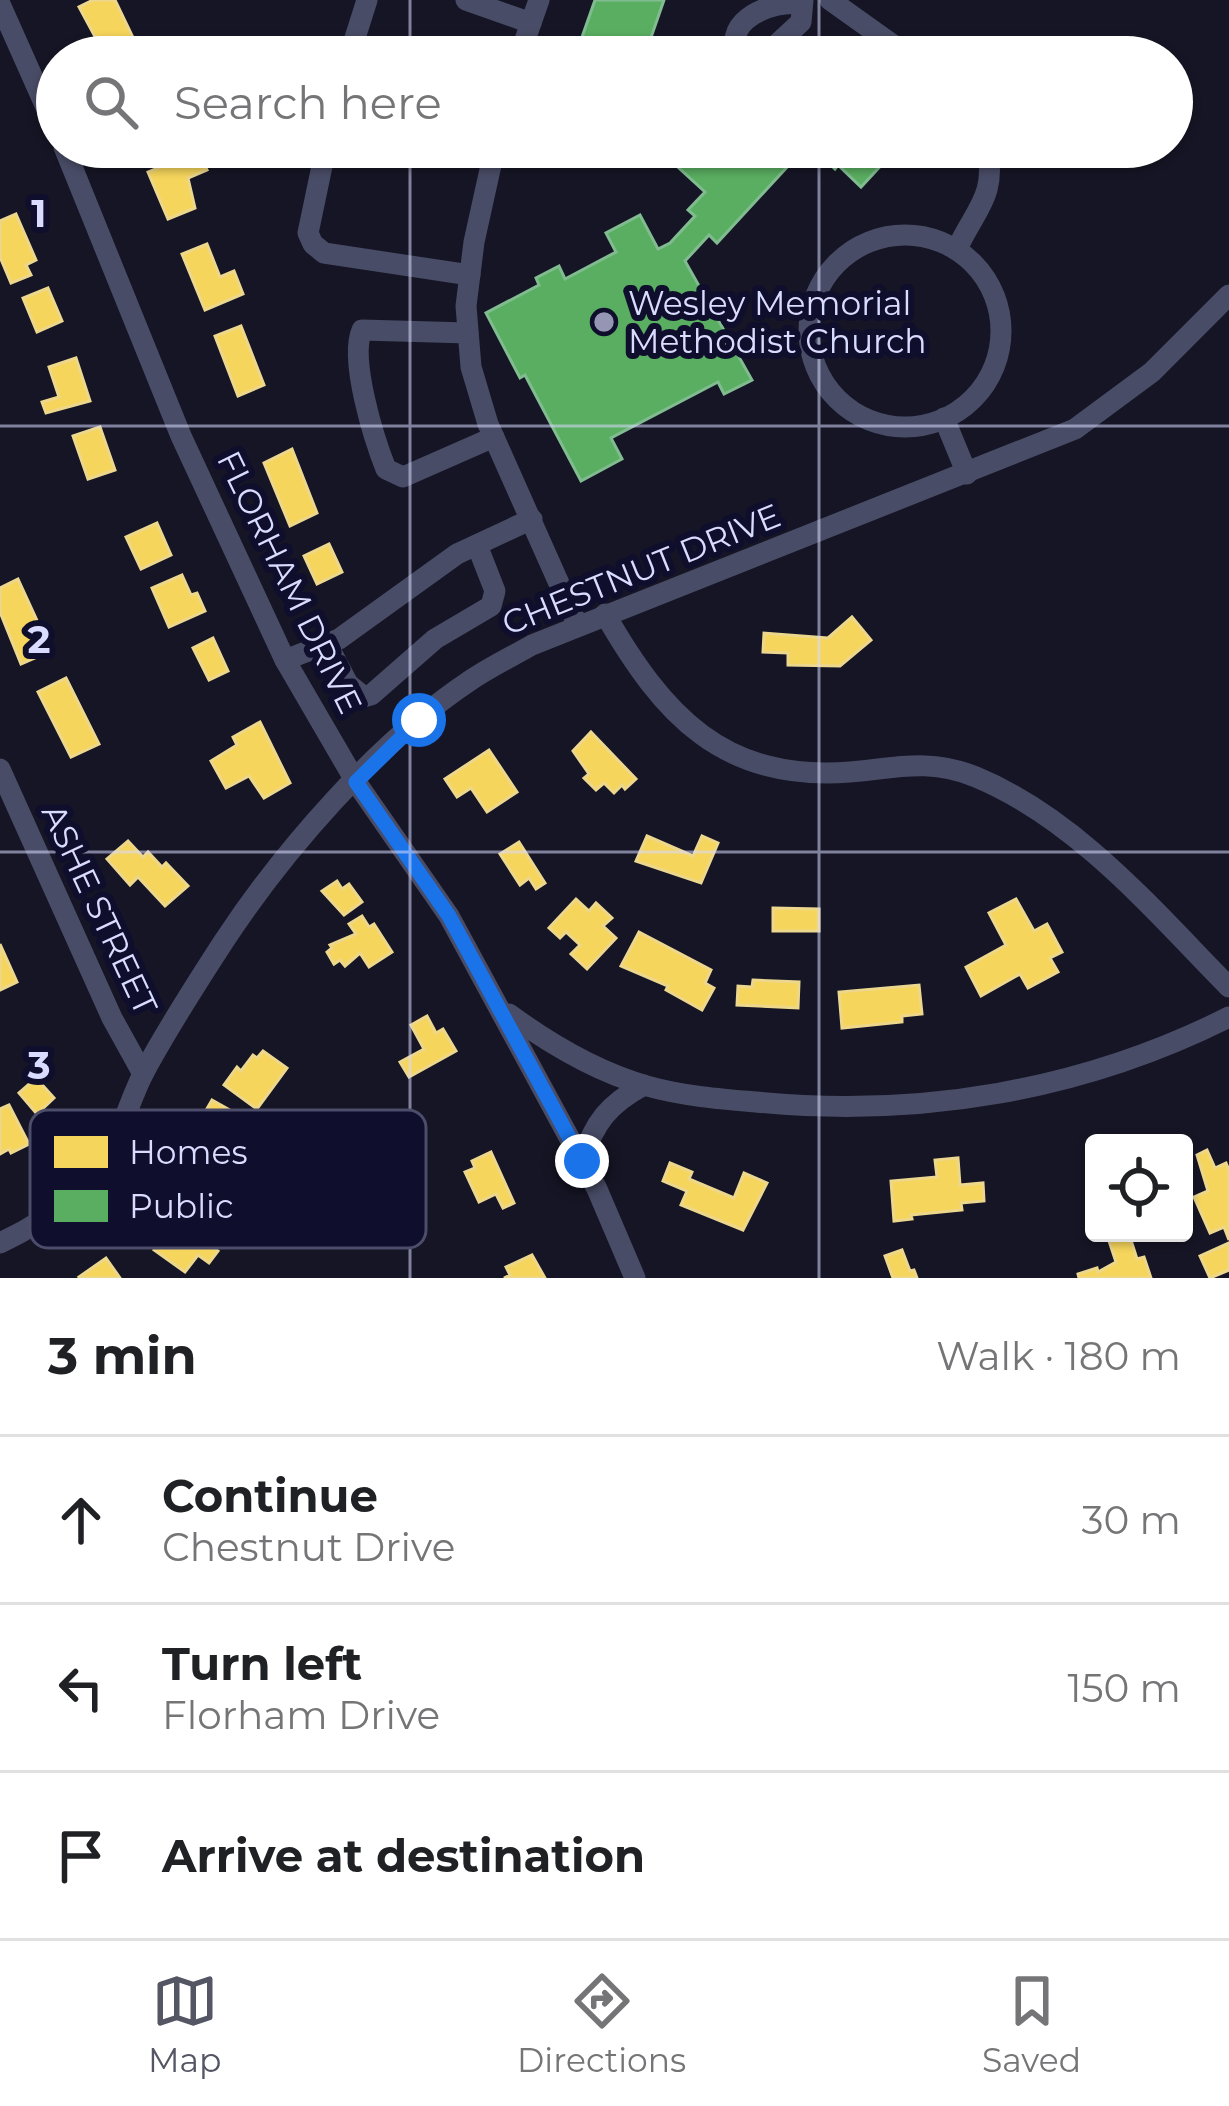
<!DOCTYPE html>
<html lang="en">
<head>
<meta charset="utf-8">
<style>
	body { margin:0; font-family:Montserrat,sans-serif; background:#f6f6f6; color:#202124 }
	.controls { position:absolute; right:36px; bottom:36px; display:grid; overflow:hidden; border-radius:12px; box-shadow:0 3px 9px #0004 }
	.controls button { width:108px; height:108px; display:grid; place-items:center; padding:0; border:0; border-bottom:3px solid #e0e0e0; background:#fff; color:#202124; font:60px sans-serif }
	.stop { position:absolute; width:36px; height:36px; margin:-27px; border:9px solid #1a73e8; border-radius:50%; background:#fff }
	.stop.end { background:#1a73e8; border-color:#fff; box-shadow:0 3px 12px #0008 }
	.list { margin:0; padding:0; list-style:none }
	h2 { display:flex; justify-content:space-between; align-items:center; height:156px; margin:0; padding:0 48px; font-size:51px }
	h2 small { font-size:39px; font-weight:400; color:#757577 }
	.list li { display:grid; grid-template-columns:78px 1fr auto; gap:36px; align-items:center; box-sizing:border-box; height:168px; padding:0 48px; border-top:3px solid #e0e0e0 }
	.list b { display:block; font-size:45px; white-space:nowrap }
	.list p { margin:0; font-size:39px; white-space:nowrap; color:#757577 }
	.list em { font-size:39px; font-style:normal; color:#757577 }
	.icon { flex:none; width:66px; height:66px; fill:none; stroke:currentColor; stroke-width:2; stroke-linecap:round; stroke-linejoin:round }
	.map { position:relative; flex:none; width:1229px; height:1278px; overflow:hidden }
	.search { position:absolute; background:#fff; box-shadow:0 3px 9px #0004; left:36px; right:36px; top:36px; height:132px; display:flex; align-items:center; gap:30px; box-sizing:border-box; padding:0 42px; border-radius:66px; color:#757577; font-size:45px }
	.sheet { height:660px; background:#fff }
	nav { display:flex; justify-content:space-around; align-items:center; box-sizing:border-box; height:168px; border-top:3px solid #e0e0e0; background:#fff; font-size:33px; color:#757577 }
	nav a { display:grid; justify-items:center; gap:6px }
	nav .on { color:#545664 }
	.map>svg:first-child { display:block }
	.homes { fill:#f6d55c; stroke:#edd78d; stroke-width:3 }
	.public { fill:#5aae61; stroke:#80bc90; stroke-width:3 }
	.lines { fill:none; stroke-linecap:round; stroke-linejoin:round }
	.minor { stroke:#494c66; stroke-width:21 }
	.route { stroke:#1a73e8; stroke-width:15 }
	.grid { fill:none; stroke:#d9dbff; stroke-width:3; stroke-opacity:0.55 }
	.poi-dot { fill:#9496b3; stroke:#0f0e2c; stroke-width:4.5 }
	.labels { text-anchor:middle; stroke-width:12; stroke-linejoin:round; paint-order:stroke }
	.poi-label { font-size:33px; fill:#d9dbff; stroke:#0f0e2c; text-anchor:start }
	.street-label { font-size:33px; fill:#d9dbff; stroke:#0f0e2c }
	.key { fill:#0f0e2c; stroke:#4c4c6b; stroke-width:3 }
	.key-label { font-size:33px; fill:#d9dbff }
	.grid-label { font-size:39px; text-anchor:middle; font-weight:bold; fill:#d9dbff; stroke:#0f0e2c; stroke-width:12; stroke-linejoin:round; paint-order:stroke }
</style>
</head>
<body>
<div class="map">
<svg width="1229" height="1278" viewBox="0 0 1229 1278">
	<rect width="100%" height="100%" fill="#151525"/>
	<!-- homes -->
	<g class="homes">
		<path d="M 93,0 L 115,0 L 139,50 L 126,57 L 106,57 L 79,7 Z"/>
		<path d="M 199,151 L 207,170 L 188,178 L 195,208 L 168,219 L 148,172 Z"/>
		<path d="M 16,214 L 36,260 L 26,265 L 31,275 L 11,283 L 0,257 L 0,221 Z"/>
		<path d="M 207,244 L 220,277 L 234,271 L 243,294 L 205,310 L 182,254 Z"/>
		<path d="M 48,288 L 62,321 L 37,332 L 23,298 Z"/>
		<path d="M 241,326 L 264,385 L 238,396 L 215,336 Z"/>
		<path d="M 76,358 L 90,401 L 46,413 L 42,402 L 59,397 L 49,367 Z"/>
		<path d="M 100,427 L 115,470 L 88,479 L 73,436 Z"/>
		<path d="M 292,449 L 317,513 L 290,526 L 264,463 Z"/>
		<path d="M 157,523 L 171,555 L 141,569 L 126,537 Z"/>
		<path d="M 329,544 L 342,572 L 317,584 L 304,556 Z"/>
		<path d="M 182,575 L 191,595 L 197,593 L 205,611 L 169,627 L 152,588 Z"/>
		<path d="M 18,579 L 51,651 L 21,664 L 0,612 L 0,588 Z"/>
		<path d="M 852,617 L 871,640 L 840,666 L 788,665 L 788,653 L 763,652 L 764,633 L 828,638 Z"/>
		<path d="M 213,638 L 228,671 L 209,680 L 193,648 Z"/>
		<path d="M 66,678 L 99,744 L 71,757 L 38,692 Z"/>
		<path d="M 260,722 L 290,783 L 264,798 L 249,776 L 226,788 L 211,761 L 237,745 L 233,737 Z"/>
		<path d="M 591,732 L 636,779 L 625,789 L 622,785 L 614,793 L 604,783 L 596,790 L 584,778 L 589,774 L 573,751 Z"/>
		<path d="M 489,750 L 517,792 L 487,812 L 471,788 L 457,797 L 445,779 Z"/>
		<path d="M 647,836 L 693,856 L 702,836 L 718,843 L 701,883 L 636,861 Z"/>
		<path d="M 128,841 L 143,857 L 148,852 L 162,867 L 166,863 L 188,886 L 165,906 L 138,877 L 130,885 L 107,859 Z"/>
		<path d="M 519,842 L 545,883 L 536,889 L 529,878 L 520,885 L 500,854 Z"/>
		<path d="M 337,881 L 342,889 L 349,884 L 362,902 L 344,915 L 322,891 Z"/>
		<path d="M 576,899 L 589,911 L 596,903 L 612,918 L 603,926 L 616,938 L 587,969 L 571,954 L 580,945 L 566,932 L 560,938 L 549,928 Z"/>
		<path d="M 1016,899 L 1034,931 L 1047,924 L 1062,952 L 1050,958 L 1058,972 L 1028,988 L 1020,974 L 981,996 L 966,967 L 1006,945 L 989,913 Z"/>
		<path d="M 773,908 L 819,909 L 819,931 L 773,931 Z"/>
		<path d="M 362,916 L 369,927 L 374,924 L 392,952 L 369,967 L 360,953 L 345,966 L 340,960 L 334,964 L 327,952 L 332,948 L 330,945 L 356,934 L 349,924 Z"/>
		<path d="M 639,932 L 711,970 L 705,983 L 714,988 L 702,1010 L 666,990 L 668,986 L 621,966 Z"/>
		<path d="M 0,944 L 17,982 L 0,990 Z"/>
		<path d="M 753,980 L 799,982 L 798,1008 L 737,1005 L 738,986 L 752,987 Z"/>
		<path d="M 919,985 L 922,1014 L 902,1016 L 902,1022 L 842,1028 L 839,992 Z"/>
		<path d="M 427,1016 L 436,1033 L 443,1029 L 456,1051 L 409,1077 L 400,1062 L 424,1049 L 411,1025 Z"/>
		<path d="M 263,1051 L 287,1068 L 257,1109 L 224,1085 L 237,1067 L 241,1071 L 253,1055 L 257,1058 Z"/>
		<path d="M 36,1078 L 54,1098 L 37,1114 L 19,1093 Z"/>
		<path d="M 212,1100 L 274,1135 L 268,1147 L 257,1141 L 245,1162 L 212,1143 L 219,1130 L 201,1119 Z"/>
		<path d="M 9,1105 L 29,1144 L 11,1153 L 9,1149 L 0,1154 L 0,1109 Z"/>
		<path d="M 1207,1150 L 1215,1168 L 1226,1163 L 1229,1170 L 1229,1240 L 1224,1227 L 1210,1233 L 1194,1197 L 1208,1191 L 1197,1155 Z"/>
		<path d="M 491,1152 L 514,1203 L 503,1208 L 496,1194 L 479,1202 L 465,1172 L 475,1168 L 472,1161 Z"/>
		<path d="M 958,1158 L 960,1185 L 983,1183 L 984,1201 L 961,1203 L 962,1210 L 911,1215 L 912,1219 L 894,1221 L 891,1181 L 937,1177 L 935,1160 Z"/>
		<path d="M 670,1163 L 692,1172 L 689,1179 L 734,1198 L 744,1173 L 767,1183 L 743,1230 L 681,1205 L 687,1191 L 663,1181 Z"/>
		<path d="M 158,1207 L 218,1251 L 209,1263 L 198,1255 L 185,1272 L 154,1250 L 163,1237 L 146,1225 Z"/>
		<path d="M 1129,1234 L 1137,1259 L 1144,1257 L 1151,1278 L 1079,1278 L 1078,1274 L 1097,1268 L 1098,1272 L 1116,1262 L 1109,1241 Z"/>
		<path d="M 1229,1243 L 1229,1270 L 1210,1278 L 1200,1256 Z"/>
		<path d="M 902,1250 L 910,1271 L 914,1270 L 917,1278 L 893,1278 L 885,1256 Z"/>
		<path d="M 532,1255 L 545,1278 L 504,1278 L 510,1275 L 506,1267 Z"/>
		<path d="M 106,1258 L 120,1278 L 80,1278 L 79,1277 Z"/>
	</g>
	<!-- public -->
	<g class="public">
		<path d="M 595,0 L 664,0 L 648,46 L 671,57 L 575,57 Z"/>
		<path d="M 656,147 L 735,147 L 742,153 L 748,147 L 788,147 L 779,157 L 788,166 L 717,243 L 709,235 L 685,261 L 752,380 L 724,394 L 718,382 L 611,438 L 622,459 L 581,481 L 525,375 L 520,378 L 486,313 L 539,285 L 536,278 L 559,266 L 565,279 L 616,252 L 606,233 L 640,215 L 658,249 L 670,243 L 695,216 L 688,210 L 705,192 Z"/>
		<path d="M 819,147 L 898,147 L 861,187 L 838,165 L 835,169 L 820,155 L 824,152 Z"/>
	</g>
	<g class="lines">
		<!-- minor -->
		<g class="minor">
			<path d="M 466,0 L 531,23"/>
			<path d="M 830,0 L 910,57"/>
			<path d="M 0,4 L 57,132"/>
			<path d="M 349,57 L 367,0"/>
			<path d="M 519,57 L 539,0"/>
			<path d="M 746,57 L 738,54 C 722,20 773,0 800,4"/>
			<path d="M 763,57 L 801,22 L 803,0"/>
			<path d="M 64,147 L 181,436 L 285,660 L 356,782 L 449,916 L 597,1189 L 635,1278"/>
			<path d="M 326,147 L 308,233 L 313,244 L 324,253 L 470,275"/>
			<path d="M 495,147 L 474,242 L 466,306 L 471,367 L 488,424 L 578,626"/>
			<circle cx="905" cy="331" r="96"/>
			<path d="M 957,249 C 976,208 997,196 987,147"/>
			<path d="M 468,333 L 362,330 C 349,359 374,439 386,469 L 403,477 L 494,437"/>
			<path d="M 944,418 L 967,474"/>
			<path d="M 605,614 C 663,715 723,782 850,772 C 896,768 930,758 976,777 C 1077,819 1154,911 1229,987"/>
			<path d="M 327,644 L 348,684 L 364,697 L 371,695 L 435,639 L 491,606 L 495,591 L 477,545"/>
			<path d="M 285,660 L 339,639 L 457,554 L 532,519"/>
			<path d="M 0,769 L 112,1018 L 143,1074"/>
			<path d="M 509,1014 C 550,1044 597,1072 647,1086 C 683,1096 719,1099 756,1102 C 919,1118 1082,1091 1229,1017"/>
			<path d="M 582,1161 C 594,1122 609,1104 644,1085"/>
			<path d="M 0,1243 C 47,1221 91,1189 114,1142 C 125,1120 132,1096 143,1074 C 167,1029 196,984 224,941 C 284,850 377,743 468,682 C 488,668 511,657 532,645 L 1075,429 L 1152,372 L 1229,295"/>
		</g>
	</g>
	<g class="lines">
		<!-- route -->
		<path class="route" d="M 419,720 L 356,782 L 449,916 L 582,1161"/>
	</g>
	<!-- grid -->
	<path class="grid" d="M 410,0 L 410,57M 819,0 L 819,57M 410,147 L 410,1278M 819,147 L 819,1278M 0,426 L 1229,426M 0,852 L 1229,852"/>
	<!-- markers -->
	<circle class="poi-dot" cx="604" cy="322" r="12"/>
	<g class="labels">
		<!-- poi labels -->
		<g class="poi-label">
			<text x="628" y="315">Wesley Memorial<tspan x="628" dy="38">Methodist Church</tspan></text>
		</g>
		<!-- street labels -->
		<g class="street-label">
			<text transform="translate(641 569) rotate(-22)" y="12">CHESTNUT DRIVE</text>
			<text transform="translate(290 582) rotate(64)" y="12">FLORHAM DRIVE</text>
			<text transform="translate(100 909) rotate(65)" y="12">ASHE STREET</text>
		</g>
	</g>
	<!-- legend -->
	<rect x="30" y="1110" width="396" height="138" rx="18" class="key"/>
	<rect x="54" y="1136" width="54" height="32" fill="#f6d55c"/>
	<rect x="54" y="1190" width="54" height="32" fill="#5aae61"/>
	<g class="key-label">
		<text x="129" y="1164">Homes</text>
		<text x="129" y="1218">Public</text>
	</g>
	<g class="grid-label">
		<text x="39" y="227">1</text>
		<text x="39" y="653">2</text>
		<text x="39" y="1079">3</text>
	</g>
</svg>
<div class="controls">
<button><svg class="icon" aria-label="locate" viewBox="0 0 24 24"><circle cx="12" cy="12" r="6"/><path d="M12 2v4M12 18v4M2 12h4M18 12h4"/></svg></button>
</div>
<div class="stop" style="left:419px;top:720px"></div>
<div class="stop end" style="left:582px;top:1161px"></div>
<div class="search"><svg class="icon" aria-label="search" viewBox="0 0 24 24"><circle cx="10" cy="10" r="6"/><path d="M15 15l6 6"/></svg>Search here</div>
</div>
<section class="sheet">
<h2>3 min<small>Walk · 180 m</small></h2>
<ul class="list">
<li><svg class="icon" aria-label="ahead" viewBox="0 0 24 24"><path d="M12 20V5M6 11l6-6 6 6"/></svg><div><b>Continue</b><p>Chestnut Drive</p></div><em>30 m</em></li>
<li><svg class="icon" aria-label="left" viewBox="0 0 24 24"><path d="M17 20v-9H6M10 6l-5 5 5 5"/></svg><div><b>Turn left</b><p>Florham Drive</p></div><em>150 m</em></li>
<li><svg class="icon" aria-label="arrive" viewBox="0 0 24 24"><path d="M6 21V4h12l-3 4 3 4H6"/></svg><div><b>Arrive at destination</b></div></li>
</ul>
</section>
<nav>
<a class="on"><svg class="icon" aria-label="map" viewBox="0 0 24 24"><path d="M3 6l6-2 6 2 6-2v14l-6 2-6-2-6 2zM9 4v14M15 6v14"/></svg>Map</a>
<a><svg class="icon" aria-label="directions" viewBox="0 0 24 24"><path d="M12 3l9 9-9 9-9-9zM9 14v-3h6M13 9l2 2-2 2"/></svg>Directions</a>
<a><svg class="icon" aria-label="saved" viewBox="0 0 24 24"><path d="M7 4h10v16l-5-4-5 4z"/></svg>Saved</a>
</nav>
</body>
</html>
